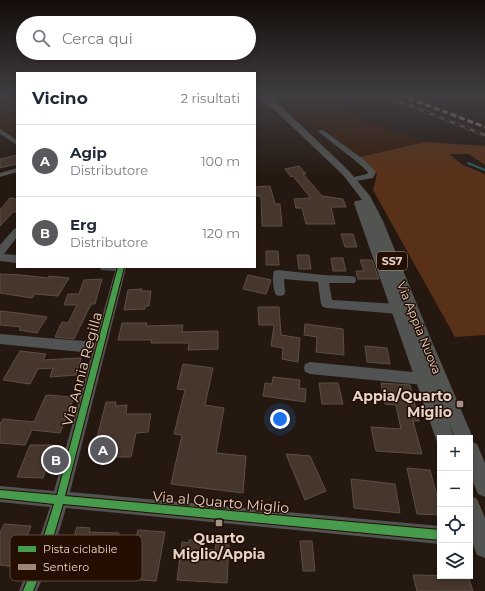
<!DOCTYPE html>
<html lang="it">
<head>
<meta charset="utf-8">
<style>
	body { margin:0; font-family:Montserrat,sans-serif; background:#f2f2f3; color:#1f2937 }
	.controls { position:absolute; right:12px; bottom:12px; display:grid; overflow:hidden; border-radius:0px; box-shadow:0 2px 6px #0003 }
	.controls button { width:36px; height:36px; display:grid; place-items:center; padding:0; border:0; border-bottom:1px solid #e0e1e3; background:#fff; color:#1f2937; font:20px sans-serif }
	.you { position:absolute; left:280px; top:419px; width:14px; height:14px; margin:-10px; border:3px solid #fff; border-radius:50%; background:#1a73e8; box-shadow:0 0 0 6px #1a73e833 }
	.badge { display:grid; place-items:center; width:26px; height:26px; border-radius:50%; background:#5a585c; color:#fff; font-size:13px; font-weight:700 }
	.pin { position:absolute; translate:-50% -50%; border:2px solid #fff; box-shadow:0 1px 4px #0006 }
	.list { margin:0; padding:0; list-style:none }
	h2 { display:flex; justify-content:space-between; align-items:center; height:52px; margin:0; padding:0 16px; font-size:17px }
	h2 small { font-size:13px; font-weight:400; color:#747a83 }
	.list li { display:grid; grid-template-columns:26px 1fr auto; gap:12px; align-items:center; box-sizing:border-box; height:72px; padding:0 16px; border-top:1px solid #e0e1e3 }
	.list b { display:block; font-size:15px; white-space:nowrap }
	.list p { margin:0; font-size:13px; white-space:nowrap; color:#747a83 }
	.list em { font-size:13px; font-style:normal; color:#747a83 }
	.icon { flex:none; width:22px; height:22px; fill:none; stroke:currentColor; stroke-width:2; stroke-linecap:round; stroke-linejoin:round }
	.map { position:relative; flex:none; width:485px; height:591px; overflow:hidden }
	.search { position:absolute; background:#fff; box-shadow:0 2px 6px #0003; left:16px; top:16px; width:240px; height:44px; display:flex; align-items:center; gap:10px; box-sizing:border-box; padding:0 14px; border-radius:22px; color:#747a83; font-size:15px }
	.panel { position:absolute; background:#fff; box-shadow:0 2px 6px #0003; left:16px; top:72px; width:240px; height:196px; border-radius:0px }
	.map>svg:first-child { display:block }
	.built { fill:#371b09 }
	.green { fill:#593118 }
	.lines { fill:none; stroke-linecap:round; stroke-linejoin:round }
	.stream { stroke:#245f67; stroke-width:2 }
	.building { fill:#46362b; stroke:#5b4f48 }
	.minor { fill:#515352; fill-rule:evenodd }
	.major { fill:#525452; fill-rule:evenodd }
	.rail-casing { stroke:#5b5a58; stroke-width:3 }
	.rail { stroke:#240d01; stroke-width:2; stroke-dasharray:5.5; stroke-linecap:butt }
	.quiet { stroke:#a18479; stroke-width:3; stroke-dasharray:6 3; stroke-linecap:butt }
	.cycleway-casing { stroke:#240d01; stroke-width:2 }
	.cycleway { fill:#469c4c; fill-rule:evenodd }
	.poi-dot { fill:#a29289; stroke:#240d01; stroke-width:1.5 }
	.labels { text-anchor:middle; stroke-width:3; stroke-linejoin:round; paint-order:stroke }
	.shield { fill:#240d01; stroke:#ab988e; stroke-width:1 }
	.shield-label { font-size:11px; font-weight:bold; fill:#e5d4ca }
	.street-label { font-size:12px; fill:#e5d4ca; stroke:#240d01 }
	.near-street-label { font-size:14px; fill:#e5d4ca; stroke:#240d01 }
	.near-poi-label { font-size:14px; font-weight:bold; fill:#e5d4ca; stroke:#240d01; text-anchor:end }
	.key { fill:#240d01; stroke:#5e493d; stroke-width:1 }
	.key-label { font-size:11px; fill:#e5d4ca }
</style>
</head>
<body>
<div class="map">
<svg width="485" height="591" viewBox="0 0 485 591">
	<rect width="100%" height="100%" fill="#251810"/>
	<!-- built -->
	<g class="built">
		<path d="M 325,95 L 333,95 L 343,106 L 363,120 L 425,142 L 360,157 L 321,127 L 315,129 L 284,104 Z"/>
		<path d="M 17,96 L 17,141 L 7,134 L 0,124 L 0,99 Z"/>
	</g>
	<!-- green -->
	<path class="green" d="M 425,142 L 485,146 L 485,165 L 469,154 L 449,154 L 463,165 L 485,174 L 485,335 L 455,337 L 373,190 L 377,174 L 360,157 Z"/>
	<g class="lines">
		<!-- stream -->
		<path class="stream" d="M 468,163 L 485,170"/>
	</g>
	<!-- building -->
	<g class="building">
		<path d="M 17,155 L 17,164 L 0,168 L 0,159 Z"/>
		<path d="M 299,166 L 306,174 L 303,174 L 322,196 L 343,199 L 346,207 L 331,207 L 335,224 L 306,224 L 302,208 L 296,208 L 294,199 L 311,198 L 293,176 L 291,177 L 285,169 Z"/>
		<path d="M 270,186 L 275,204 L 280,204 L 282,226 L 262,226 L 261,196 L 255,196 L 255,187 Z"/>
		<path d="M 10,198 L 17,199 L 17,212 L 13,212 L 0,226 L 0,210 Z"/>
		<path d="M 341,234 L 353,234 L 357,247 L 345,247 Z"/>
		<path d="M 266,251 L 278,251 L 279,265 L 266,265 Z"/>
		<path d="M 297,255 L 309,255 L 311,269 L 299,269 Z"/>
		<path d="M 331,258 L 343,258 L 346,271 L 333,271 Z"/>
		<path d="M 360,260 L 372,260 L 379,279 L 358,279 L 356,271 L 364,271 Z"/>
		<path d="M 0,274 L 22,275 L 48,278 L 49,276 L 69,278 L 58,296 L 35,294 L 32,298 L 0,293 Z"/>
		<path d="M 248,275 L 271,280 L 266,294 L 243,289 Z"/>
		<path d="M 102,279 L 95,304 L 91,304 L 74,339 L 55,337 L 62,322 L 68,323 L 77,305 L 64,305 L 68,294 L 79,294 L 84,280 Z"/>
		<path d="M 142,289 L 141,291 L 151,291 L 149,306 L 145,306 L 145,309 L 124,310 L 128,290 Z"/>
		<path d="M 258,307 L 279,307 L 281,335 L 300,338 L 298,362 L 282,359 L 283,348 L 271,346 L 274,325 L 259,325 Z"/>
		<path d="M 0,311 L 18,313 L 47,317 L 37,333 L 19,330 L 21,327 L 0,325 Z"/>
		<path d="M 122,323 L 147,323 L 146,326 L 183,325 L 182,332 L 218,331 L 218,349 L 188,350 L 189,343 L 151,343 L 152,340 L 118,340 Z"/>
		<path d="M 305,324 L 343,329 L 344,355 L 316,352 L 317,337 L 304,335 Z"/>
		<path d="M 365,346 L 387,348 L 390,364 L 367,362 Z"/>
		<path d="M 20,351 L 46,354 L 43,360 L 81,358 L 76,375 L 50,377 L 53,368 L 38,369 L 30,384 L 3,380 Z"/>
		<path d="M 183,364 L 213,368 L 205,405 L 224,408 L 216,453 L 246,456 L 243,493 L 171,484 L 182,435 L 174,434 L 185,390 L 177,389 Z"/>
		<path d="M 273,377 L 300,380 L 299,388 L 306,389 L 305,402 L 263,396 L 265,383 L 272,384 Z"/>
		<path d="M 319,383 L 338,383 L 343,404 L 322,404 Z"/>
		<path d="M 381,383 L 410,385 L 419,421 L 413,421 L 422,454 L 376,451 L 371,427 L 401,429 L 396,405 L 385,404 Z"/>
		<path d="M 46,395 L 74,397 L 60,433 L 32,430 L 25,445 L 0,443 L 0,424 L 3,419 L 34,422 Z"/>
		<path d="M 106,402 L 116,402 L 115,406 L 127,405 L 126,414 L 151,414 L 148,432 L 136,433 L 131,457 L 92,457 Z"/>
		<path d="M 30,445 L 54,445 L 43,478 L 17,477 Z"/>
		<path d="M 286,454 L 310,456 L 326,491 L 305,500 Z"/>
		<path d="M 407,468 L 430,470 L 440,507 L 440,515 L 417,514 Z"/>
		<path d="M 351,479 L 395,484 L 400,513 L 354,508 Z"/>
		<path d="M 4,524 L 31,526 L 15,567 L 0,565 L 0,533 Z"/>
		<path d="M 77,527 L 90,528 L 89,532 L 119,533 L 110,571 L 65,568 Z"/>
		<path d="M 138,530 L 165,532 L 156,581 L 127,579 Z"/>
		<path d="M 189,540 L 201,540 L 200,549 L 215,550 L 216,544 L 229,545 L 227,583 L 177,580 L 182,542 L 189,543 Z"/>
		<path d="M 300,541 L 312,541 L 315,571 L 303,571 Z"/>
		<path d="M 413,575 L 468,576 L 473,591 L 417,591 Z"/>
	</g>
	<g class="lines">
		<!-- minor -->
		<g class="minor">
			<path d="M 255,95 L 273,96 L 283,110 L 278,111 C 272,101 268,95 255,99 Z"/>
			<path d="M 0,129 L 17,140 L 17,145 L 0,134 Z"/>
			<path d="M 319,130 L 323,130 L 363,159 L 376,172 L 373,178 L 350,182 L 350,178 L 367,174 L 368,172 C 353,157 335,146 319,132 Z"/>
			<path d="M 17,168 L 17,172 L 0,177 L 0,173 Z"/>
			<path d="M 17,228 L 17,237 L 4,254 L 17,255 L 17,263 L 0,261 L 0,245 L 14,229 Z"/>
			<path d="M 100,267 L 126,268 L 70,492 L 440,526 L 440,544 L 66,508 L 52,555 L 37,591 L 19,591 L 34,554 L 50,507 L 0,502 L 0,486 L 54,491 L 92,353 L 0,344 L 0,334 L 95,342 L 115,271 L 101,270 Z"/>
			<path d="M 278,270 L 323,275 L 351,276 L 355,277 L 356,280 L 355,283 L 329,283 L 332,300 L 398,304 L 402,306 L 404,309 L 402,312 L 398,314 L 327,308 L 323,307 L 321,304 L 318,282 L 284,279 L 285,292 L 284,295 L 280,296 L 276,295 C 273,289 272,277 274,271 Z"/>
			<path d="M 310,362 L 423,373 L 428,375 L 430,379 L 428,383 L 423,385 L 310,374 L 305,372 L 304,368 L 305,364 Z"/>
		</g>
		<!-- major -->
		<g class="major">
			<path d="M 257,95 L 266,95 L 283,108 L 349,171 L 370,196 L 383,221 L 433,344 L 473,438 L 472,442 L 477,444 L 485,463 L 485,497 L 478,494 L 470,475 L 470,438 L 455,438 L 449,423 L 454,438 L 440,438 L 440,445 L 438,445 L 354,203 L 355,201 L 362,200 L 360,197 L 343,175 L 277,112 Z"/>
			<path d="M 470,495 L 477,499 L 485,518 L 485,558 L 477,555 L 470,536 Z"/>
		</g>
		<defs>
			<path id="rail" d="M 383,95 L 485,135"/>
		</defs>
		<!-- rail casing -->
		<use href="#rail" class="rail-casing"/>
		<!-- rail -->
		<use href="#rail" class="rail"/>
		<!-- quiet -->
		<path class="quiet" d="M 400,95 L 485,127"/>
		<defs>
			<path id="cycleway" d="M 118,267 L 124,267 L 65,496 L 440,530 L 440,540 L 63,504 L 48,555 L 33,591 L 23,591 L 38,555 L 54,504 L 0,498 L 0,490 L 57,495 Z"/>
		</defs>
		<!-- cycleway casing -->
		<use href="#cycleway" class="cycleway-casing"/>
		<!-- cycleway -->
		<use href="#cycleway" class="cycleway"/>
	</g>
	<!-- sky -->
	<linearGradient id="sky" x2="0" y2="1"><stop stop-color="#140d09"/><stop offset="0.53" stop-color="#403d42"/><stop offset="1" stop-color="#403d42" stop-opacity="0"/></linearGradient>
	<rect width="485" height="178" fill="url(#sky)"/>
	<!-- markers -->
	<g class="poi-dot">
		<rect x="456" y="400" width="8" height="8" rx="2"/>
		<rect x="215" y="519" width="8" height="8" rx="2"/>
	</g>
	<g class="labels">
		<!-- shield labels -->
		<rect class="shield" x="377" y="252" width="30" height="18" rx="3"/>
		<g class="shield-label">
			<text x="392" y="265">SS7</text>
		</g>
		<!-- street labels -->
		<g class="street-label">
			<text transform="translate(419 328) rotate(68)" y="4">Via Appia Nuova</text>
		</g>
		<!-- near-street labels -->
		<g class="near-street-label">
			<text transform="translate(82 369) rotate(-75)" y="5">Via Annia Regilla</text>
			<text transform="translate(221 502) rotate(5)" y="5">Via al Quarto Miglio</text>
		</g>
		<!-- near-poi labels -->
		<g class="near-poi-label">
			<text x="452" y="401">Appia/Quarto<tspan x="452" dy="16">Miglio</tspan></text>
			<text x="219" y="543" text-anchor="middle">Quarto<tspan x="219" dy="16">Miglio/Appia</tspan></text>
		</g>
	</g>
	<!-- legend -->
	<rect x="10" y="535" width="132" height="46" rx="6" class="key"/>
	<rect x="18" y="546" width="18" height="6" fill="#469c4c"/>
	<rect x="18" y="564" width="18" height="6" fill="#a18479"/>
	<g class="key-label">
		<text x="43" y="553">Pista ciclabile</text>
		<text x="43" y="571">Sentiero</text>
	</g>
</svg>
<div class="controls">
<button>+</button>
<button>−</button>
<button><svg class="icon" aria-label="locate" viewBox="0 0 24 24"><circle cx="12" cy="12" r="6"/><path d="M12 2v4M12 18v4M2 12h4M18 12h4"/></svg></button>
<button><svg class="icon" aria-label="layers" viewBox="0 0 24 24"><path d="M12 4l9 5-9 5-9-5zM3 14l9 5 9-5"/></svg></button>
</div>
<div class="you"></div>
<div class="pin badge" style="left:103px;top:450px">A</div>
<div class="pin badge" style="left:56px;top:460px">B</div>
<div class="search"><svg class="icon" aria-label="search" viewBox="0 0 24 24"><circle cx="10" cy="10" r="6"/><path d="M15 15l6 6"/></svg>Cerca qui</div>
<section class="panel">
<h2>Vicino<small>2 risultati</small></h2>
<ul class="list">
<li><span class="badge">A</span><div><b>Agip</b><p>Distributore</p></div><em>100 m</em></li>
<li><span class="badge">B</span><div><b>Erg</b><p>Distributore</p></div><em>120 m</em></li>
</ul>
</section>
</div>
</body>
</html>
